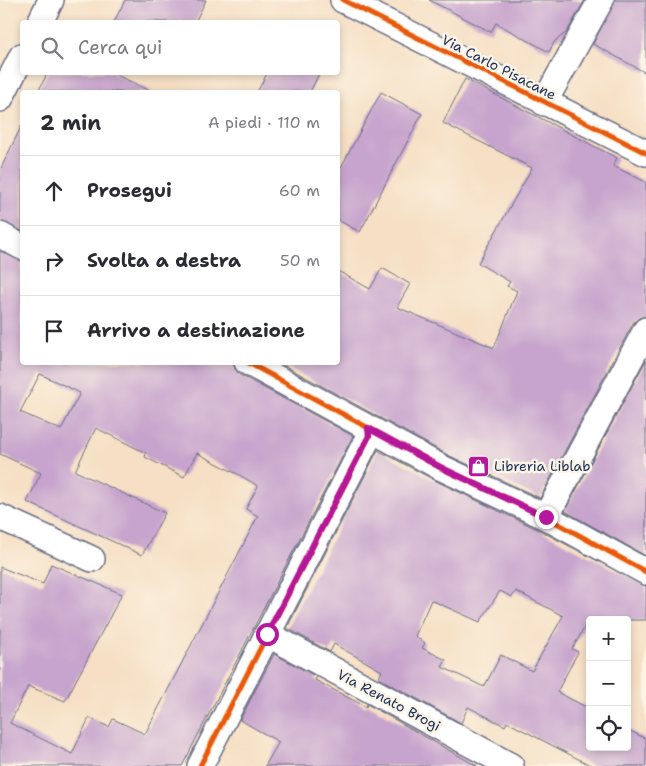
<!DOCTYPE html>
<html lang="it">
<head>
<meta charset="utf-8">
<style>
	body { margin:0; font-family:"Shantell Sans",sans-serif; background:#f7f7f7; color:#2b2b33 }
	.controls { position:absolute; right:15px; bottom:15px; display:grid; overflow:hidden; border-radius:5px; box-shadow:0 2px 8px #0003 }
	.controls button { width:45px; height:45px; display:grid; place-items:center; padding:0; border:0; border-bottom:1px solid #e1e1e2; background:#fff; color:#2b2b33; font:25px sans-serif }
	.stop { position:absolute; width:15px; height:15px; margin:-11px; border:4px solid #b5179e; border-radius:50%; background:#fff }
	.stop.end { background:#b5179e; border-color:#fff; box-shadow:0 1px 5px #0008 }
	.list { margin:0; padding:0; list-style:none }
	h2 { display:flex; justify-content:space-between; align-items:center; height:65px; margin:0; padding:0 20px; font-size:21px }
	h2 small { font-size:16px; font-weight:400; color:#7c7c81 }
	.list li { display:grid; grid-template-columns:32px 1fr auto; gap:15px; align-items:center; box-sizing:border-box; height:70px; padding:0 20px; border-top:1px solid #e1e1e2 }
	.list b { display:block; font-size:19px; white-space:nowrap }
	.list em { font-size:16px; font-style:normal; color:#7c7c81 }
	.icon { flex:none; width:28px; height:28px; fill:none; stroke:currentColor; stroke-width:2; stroke-linecap:round; stroke-linejoin:round }
	.map { position:relative; flex:none; width:646px; height:766px; overflow:hidden }
	.search { position:absolute; background:#fff; box-shadow:0 2px 8px #0003; left:20px; top:20px; width:320px; height:55px; display:flex; align-items:center; gap:12px; box-sizing:border-box; padding:0 18px; border-radius:5px; color:#7c7c81; font-size:19px }
	.panel { position:absolute; background:#fff; box-shadow:0 2px 8px #0003; left:20px; top:90px; width:320px; height:275px; border-radius:5px }
	.map>svg:first-child { display:block }
	.building { fill:#c7a4cd; fill-rule:evenodd }
	.lines { fill:none; stroke-linecap:round; stroke-linejoin:round }
	.minor-casing { stroke:#686d82; stroke-width:28 }
	.minor { stroke:#fff; stroke-width:25 }
	.cycleway-casing { stroke:#fcf5e5; stroke-width:8 }
	.cycleway { stroke:#e8590c; stroke-width:5 }
	.route { stroke:#b5179e; stroke-width:6 }
	.labels { text-anchor:middle; stroke-width:5; stroke-linejoin:round; paint-order:stroke }
	.street-label { font-size:14px; fill:#1b2f5e; stroke:#fcf5e5 }
	.poi-label { font-size:14px; fill:#1b2f5e; stroke:#fcf5e5; text-anchor:start }
</style>
</head>
<body>
<div class="map">
<svg width="646" height="766" viewBox="0 0 646 766">
	<rect width="100%" height="100%" fill="#fcf5e5"/>
	<filter id="ink" filterUnits="userSpaceOnUse"><feTurbulence type="fractalNoise" baseFrequency=".02" numOctaves="2"/><feDisplacementMap in="SourceGraphic" scale="10" xChannelSelector="R" yChannelSelector="G"/><feConvolveMatrix kernelMatrix="1 2 1 2 8 2 1 2 1" color-interpolation-filters="sRGB"/></filter>
	<filter id="wash" filterUnits="userSpaceOnUse"><feTurbulence type="fractalNoise" baseFrequency=".0096" numOctaves="4" result="noise"/><feDisplacementMap in="SourceGraphic" scale="20" xChannelSelector="R" yChannelSelector="G"/><feGaussianBlur stdDeviation="1.12" result="paint"/><feColorMatrix in="noise" values="0 0 0 0 0 0 0 0 0 0 0 0 0 0 0 0 0 1.4 0 .05"/><feComposite in="paint" operator="in"/></filter>
	<g filter="url(#wash)">
		<rect width="100%" height="100%" fill="#f6dfc4"/>
		<g id="blocks">
			<!-- building -->
			<g class="building">
				<path d="M 125,0 L 206,0 L 195,22 L 114,22 Z"/>
				<path d="M 429,0 L 585,0 L 567,32 L 555,41 L 549,52 L 496,23 L 491,32 Z"/>
				<path d="M 615,0 L 646,0 L 646,73 L 593,44 Z"/>
				<path d="M 48,72 L 110,72 L 153,92 L 38,92 Z"/>
				<path d="M 268,72 L 320,72 L 310,92 L 257,92 Z"/>
				<path d="M 465,79 L 617,158 L 613,166 L 646,182 L 646,316 L 639,318 L 633,323 L 540,498 L 448,455 L 278,362 L 338,362 L 338,271 L 370,289 L 382,268 L 410,284 L 397,307 L 494,348 L 517,291 L 507,286 L 510,282 L 478,263 L 532,168 L 443,123 Z"/>
				<path d="M 381,92 L 422,114 L 360,232 L 338,220 L 338,173 Z"/>
				<path d="M 22,125 L 22,231 L 0,221 L 0,170 Z"/>
				<path d="M 0,251 L 22,261 L 22,362 L 233,362 L 235,369 L 240,375 L 353,436 L 182,766 L 0,766 L 0,567 L 43,584 L 51,564 L 122,594 L 65,701 L 28,686 L 10,723 L 72,754 L 89,718 L 109,727 L 113,719 L 145,734 L 258,516 L 246,509 L 258,486 L 241,476 L 197,453 L 184,477 L 145,457 L 146,453 L 96,428 L 75,471 L 165,513 L 142,555 L 27,502 L 41,473 L 0,454 ZM 40,374 L 80,393 L 61,430 L 20,412 Z"/>
				<path d="M 646,360 L 646,556 L 565,511 Z"/>
				<path d="M 378,450 L 436,481 L 539,530 L 646,586 L 646,620 L 589,620 L 572,649 L 578,652 L 557,692 L 590,709 L 590,747 L 627,747 L 627,729 L 646,739 L 646,766 L 592,766 L 507,722 L 505,726 L 468,707 L 461,723 L 379,678 L 382,671 L 334,644 L 330,652 L 287,628 ZM 500,591 L 512,597 L 516,591 L 563,616 L 532,671 L 501,655 L 484,687 L 442,667 L 446,660 L 422,648 L 425,643 L 415,636 L 431,600 L 480,622 Z"/>
				<path d="M 274,654 L 317,677 L 315,680 L 366,707 L 367,704 L 477,766 L 265,766 L 279,742 L 240,720 Z"/>
			</g>
		</g>
	</g>
	<g filter="url(#ink)">
		<use href="#blocks" fill-opacity="0" stroke="#686d82" stroke-width="1"/>
		<g class="lines">
			<defs>
				<g id="minor">
					<path d="M 343,0 L 646,153"/>
					<path d="M 40,22 L 51,0"/>
					<path d="M 0,99 L 22,56"/>
					<path d="M 544,103 L 601,0"/>
					<path d="M 0,235 L 22,247"/>
					<path d="M 247,362 L 442,468 L 546,517 L 646,572"/>
					<path d="M 0,517 L 92,559"/>
					<path d="M 546,517 L 646,330"/>
					<path d="M 267,634 L 511,766"/>
					<path d="M 200,766 L 369,436 L 368,428"/>
				</g>
			</defs>
			<!-- minor casing -->
			<use href="#minor" class="minor-casing"/>
			<!-- minor -->
			<use href="#minor" class="minor"/>
			<defs>
				<g id="cycleway">
					<path d="M 343,0 L 646,153"/>
					<path d="M 247,362 L 442,468 L 546,517 L 646,572"/>
					<path d="M 200,766 L 369,436 L 368,428"/>
				</g>
			</defs>
			<!-- cycleway casing -->
			<use href="#cycleway" class="cycleway-casing"/>
			<!-- cycleway -->
			<use href="#cycleway" class="cycleway"/>
		</g>
	</g>
	<g class="lines" filter="url(#ink)">
		<!-- route -->
		<path class="route" d="M 267,634 L 369,436 L 368,428 L 442,468 L 546,517"/>
	</g>
	<!-- icons -->
	<defs>
		<symbol id="shop-square" viewBox="-11 -11 22 22"><rect x="-9" y="-9" width="18" height="18" rx="4" fill="#b5179e" stroke="#fcf5e5"/><path d="M-5-2.5h2.3a2.7 3.5 0 0 1 5.4 0H5L5.5 6h-11ZM-1.5-2.5h3a1.5 2.3 0 0 0-3 0Z" fill="#fff"/></symbol>
	</defs>
	<g fill-rule="evenodd">
		<use href="#shop-square" x="466" y="454" width="25" height="25"/>
	</g>
	<g class="labels">
		<!-- street labels -->
		<g class="street-label">
			<text transform="translate(499 67) rotate(27)" y="5">Via Carlo Pisacane</text>
			<text transform="translate(389 700) rotate(28)" y="5">Via Renato Brogi</text>
		</g>
		<!-- poi labels -->
		<g class="poi-label">
			<text x="494" y="471">Libreria Liblab</text>
		</g>
	</g>
</svg>
<div class="controls">
<button>+</button>
<button>−</button>
<button><svg class="icon" aria-label="locate" viewBox="0 0 24 24"><circle cx="12" cy="12" r="6"/><path d="M12 2v4M12 18v4M2 12h4M18 12h4"/></svg></button>
</div>
<div class="stop" style="left:267px;top:634px"></div>
<div class="stop end" style="left:546px;top:517px"></div>
<div class="search"><svg class="icon" aria-label="search" viewBox="0 0 24 24"><circle cx="10" cy="10" r="6"/><path d="M15 15l6 6"/></svg>Cerca qui</div>
<section class="panel">
<h2>2 min<small>A piedi · 110 m</small></h2>
<ul class="list">
<li><svg class="icon" aria-label="ahead" viewBox="0 0 24 24"><path d="M12 20V5M6 11l6-6 6 6"/></svg><div><b>Prosegui</b></div><em>60 m</em></li>
<li><svg class="icon" aria-label="right" viewBox="0 0 24 24"><path d="M7 20v-9h11M14 6l5 5-5 5"/></svg><div><b>Svolta a destra</b></div><em>50 m</em></li>
<li><svg class="icon" aria-label="arrive" viewBox="0 0 24 24"><path d="M6 21V4h12l-3 4 3 4H6"/></svg><div><b>Arrivo a destinazione</b></div></li>
</ul>
</section>
</div>
</body>
</html>
